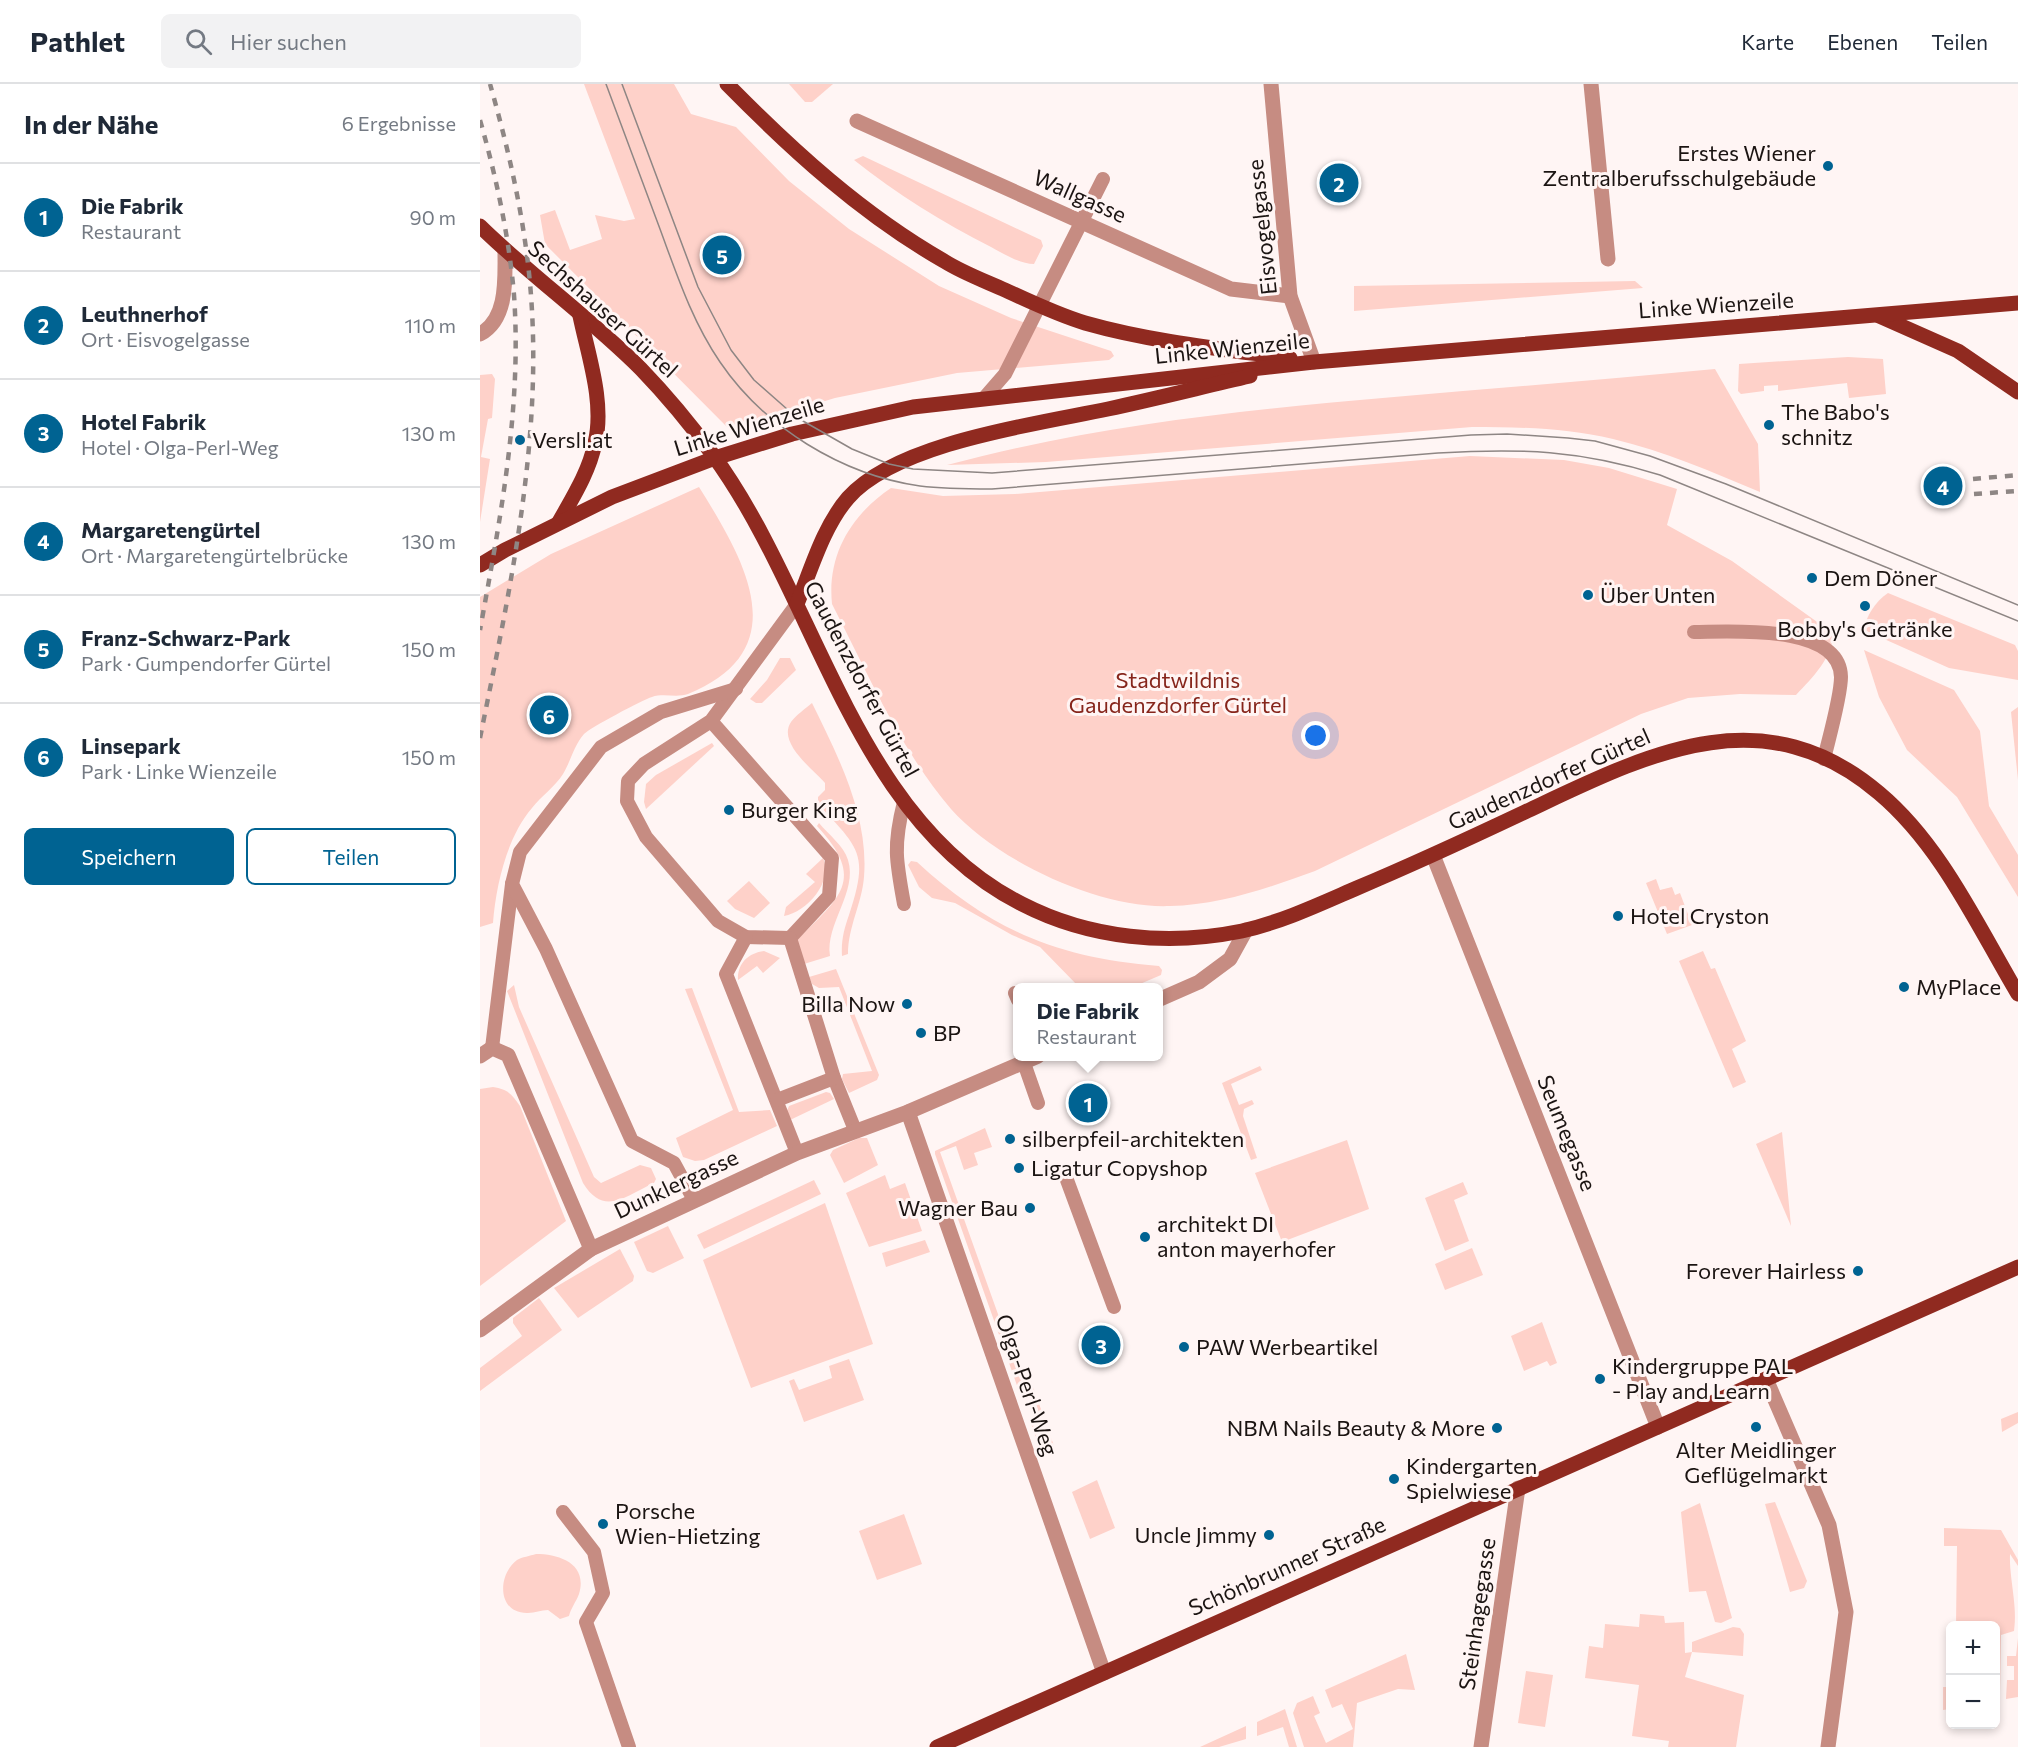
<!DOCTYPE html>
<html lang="de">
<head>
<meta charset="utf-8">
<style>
	body { margin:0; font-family:Commissioner,sans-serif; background:#f2f2f3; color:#1f2937 }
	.controls { position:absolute; right:18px; bottom:18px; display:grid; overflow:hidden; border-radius:9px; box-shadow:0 3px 9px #0003 }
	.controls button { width:54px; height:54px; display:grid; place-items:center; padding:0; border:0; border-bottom:2px solid #e0e1e3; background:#fff; color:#1f2937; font:30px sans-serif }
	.you { position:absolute; left:836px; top:652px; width:21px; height:21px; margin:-15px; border:4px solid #fff; border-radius:50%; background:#1a73e8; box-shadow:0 0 0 9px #1a73e833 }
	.badge { display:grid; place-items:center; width:39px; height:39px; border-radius:50%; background:#006392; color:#fff; font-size:20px; font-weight:700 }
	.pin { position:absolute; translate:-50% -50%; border:3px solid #fff; box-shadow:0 2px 6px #0006 }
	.popup { position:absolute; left:533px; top:899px; width:150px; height:78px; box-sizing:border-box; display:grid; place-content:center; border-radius:9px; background:#fff; filter:drop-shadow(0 2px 4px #0005); font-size:20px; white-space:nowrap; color:#747a83 }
	.popup b { font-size:22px; color:#1f2937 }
	.popup::after { content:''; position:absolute; left:50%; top:100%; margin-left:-12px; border:12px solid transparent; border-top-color:#fff }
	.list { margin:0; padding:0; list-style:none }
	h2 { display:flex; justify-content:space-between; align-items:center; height:78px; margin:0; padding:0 24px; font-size:26px }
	h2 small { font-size:20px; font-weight:400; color:#747a83 }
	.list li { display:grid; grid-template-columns:39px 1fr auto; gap:18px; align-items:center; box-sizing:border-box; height:108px; padding:0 24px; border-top:2px solid #e0e1e3 }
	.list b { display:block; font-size:22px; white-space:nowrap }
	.list p { margin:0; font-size:20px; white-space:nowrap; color:#747a83 }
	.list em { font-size:20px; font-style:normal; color:#747a83 }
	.actions { display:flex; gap:12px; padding:18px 24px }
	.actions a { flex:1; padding:14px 0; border:2px solid #006392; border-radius:9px; text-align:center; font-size:21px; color:#006392 }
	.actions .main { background:#006392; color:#fff }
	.icon { flex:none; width:33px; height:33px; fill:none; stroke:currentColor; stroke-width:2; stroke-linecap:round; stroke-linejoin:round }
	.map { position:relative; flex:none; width:1538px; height:1663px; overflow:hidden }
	header { display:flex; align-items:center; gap:36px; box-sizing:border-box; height:84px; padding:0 30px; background:#fff; border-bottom:2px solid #e0e1e3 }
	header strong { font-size:28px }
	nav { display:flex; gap:33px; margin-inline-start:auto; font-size:21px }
	.search { width:420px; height:54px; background:#f2f2f3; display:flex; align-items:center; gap:15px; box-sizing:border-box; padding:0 21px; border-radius:9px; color:#747a83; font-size:22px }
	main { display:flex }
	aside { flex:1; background:#fff }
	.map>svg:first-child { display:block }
	.green { fill:#fed1c9 }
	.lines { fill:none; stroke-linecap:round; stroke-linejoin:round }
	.service { stroke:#c68c82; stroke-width:14 }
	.minor { stroke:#c68c82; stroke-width:15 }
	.primary { stroke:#902a20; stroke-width:15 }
	.tram { stroke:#8e8684; stroke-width:1.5 }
	.rail { stroke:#8e8684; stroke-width:4.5; stroke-dasharray:8 8; stroke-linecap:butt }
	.poi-dot { fill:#006392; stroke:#fff5f4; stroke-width:2 }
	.labels { text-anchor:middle; stroke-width:6; stroke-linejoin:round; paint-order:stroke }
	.poi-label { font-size:22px; fill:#1b1412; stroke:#fff5f4; text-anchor:start }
	.street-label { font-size:22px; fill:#1b1412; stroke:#fff5f4 }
	.park-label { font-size:22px; fill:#86251b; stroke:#fff5f4 }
</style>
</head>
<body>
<header>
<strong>Pathlet</strong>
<div class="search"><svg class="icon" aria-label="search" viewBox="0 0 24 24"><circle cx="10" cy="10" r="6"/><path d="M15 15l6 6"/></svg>Hier suchen</div>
<nav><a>Karte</a><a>Ebenen</a><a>Teilen</a></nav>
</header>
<main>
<aside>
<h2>In der Nähe<small>6 Ergebnisse</small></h2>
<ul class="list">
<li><span class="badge">1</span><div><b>Die Fabrik</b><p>Restaurant</p></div><em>90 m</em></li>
<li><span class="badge">2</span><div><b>Leuthnerhof</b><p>Ort · Eisvogelgasse</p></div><em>110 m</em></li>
<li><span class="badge">3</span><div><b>Hotel Fabrik</b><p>Hotel · Olga-Perl-Weg</p></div><em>130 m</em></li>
<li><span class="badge">4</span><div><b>Margaretengürtel</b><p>Ort · Margaretengürtelbrücke</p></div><em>130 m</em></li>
<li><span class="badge">5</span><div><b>Franz-Schwarz-Park</b><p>Park · Gumpendorfer Gürtel</p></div><em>150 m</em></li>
<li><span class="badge">6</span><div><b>Linsepark</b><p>Park · Linke Wienzeile</p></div><em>150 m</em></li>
</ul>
<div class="actions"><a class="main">Speichern</a><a>Teilen</a></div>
</aside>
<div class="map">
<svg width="1538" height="1663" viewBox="0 0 1538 1663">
	<rect width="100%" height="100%" fill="#fff5f4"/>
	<!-- green -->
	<g class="green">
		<path d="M 104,0 L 194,0 L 211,30 L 256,43 L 309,97 L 369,145 L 459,202 L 531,234 L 631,267 L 634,272 L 629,276 L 477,289 L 355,314 L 250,346 L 65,160 L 60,131 L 75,126 L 90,166 L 122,155 L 115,131 L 144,137 L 155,135 Z"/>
		<path d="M 309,0 L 353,0 L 332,18 L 325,18 Z"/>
		<path d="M 383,72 L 561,156 L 563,162 L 554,180 C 540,180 524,170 511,163 C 462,138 417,110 374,76 Z"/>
		<path d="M 1155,197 L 1163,204 L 874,227 L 874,202 Z"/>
		<path d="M 1368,273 L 1403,275 L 1406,310 L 1369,314 L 1367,299 L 1298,307 L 1298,301 L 1284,302 L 1284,307 L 1261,310 L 1258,307 L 1259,280 Z"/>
		<path d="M 1235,285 L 1278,360 L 1280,408 C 1232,388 1184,367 1133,355 C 1087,344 1040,343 992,343 L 566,378 L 467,381 C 616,341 762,326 914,313 C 1021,304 1128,295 1235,285 Z"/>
		<path d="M 12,290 L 15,295 L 12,334 L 8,335 L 1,373 L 10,375 L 0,438 L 0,291 Z"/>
		<path d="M 990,372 L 1084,376 L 1129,384 L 1197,405 L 1187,441 L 1252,477 L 1354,550 C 1351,575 1333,593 1316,611 L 1260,610 L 1208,614 L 1161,630 L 835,787 C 788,804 740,821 690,822 C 620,825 517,777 471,725 C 421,667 387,588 352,520 C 347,471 371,431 411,404 L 463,412 L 535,410 Z"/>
		<path d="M 219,403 C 263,474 319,565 208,610 C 197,614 183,609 172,613 C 162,616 110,644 104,650 C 94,661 90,679 83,690 C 75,703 61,712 52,724 C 27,753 16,801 13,839 L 0,843 L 0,513 L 71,470 Z"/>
		<path d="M 1408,509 L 1535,561 L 1538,567 L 1538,596 L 1469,584 L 1384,546 C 1386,532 1395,518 1408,509 Z"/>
		<path d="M 1384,566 L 1474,606 L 1500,647 L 1509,722 L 1538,771 L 1538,813 L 1477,713 L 1427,666 L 1399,613 Z"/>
		<path d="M 300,574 L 310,574 L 316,586 L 282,619 L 276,619 L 270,615 L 287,596 Z"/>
		<path d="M 332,619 C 358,672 389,732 384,793 C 382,819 368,843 368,870 L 362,872 C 361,857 364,845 369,831 C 389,770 380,765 338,720 L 338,713 L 345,706 L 345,699 C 333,685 297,659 311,638 C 316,631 325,625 332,619 Z"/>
		<path d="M 1538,623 L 1538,696 L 1531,628 Z"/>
		<path d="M 232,659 L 234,662 L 166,725 L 164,718 L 166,700 L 176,691 Z"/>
		<path d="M 339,739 C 348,750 364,762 368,776 C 378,808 345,840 350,872 L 324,880 L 317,856 C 360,813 387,796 337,742 Z"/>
		<path d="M 343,774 C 354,797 327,828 304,832 L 306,823 L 335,798 L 326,790 Z"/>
		<path d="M 431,777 L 437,778 C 512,847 578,874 679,882 L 682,886 L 681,891 L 653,903 L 599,903 L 560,863 L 532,851 L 475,819 L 452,814 L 439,803 L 428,781 Z"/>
		<path d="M 1176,795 L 1180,806 L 1192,803 L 1195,811 L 1200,809 L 1212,841 L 1187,850 L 1166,799 Z"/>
		<path d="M 269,797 L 290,819 L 274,834 L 255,825 L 247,817 Z"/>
		<path d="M 284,867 L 300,874 L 283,889 L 277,882 L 258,896 C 257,880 268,869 284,867 Z"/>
		<path d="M 1223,867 L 1231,885 L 1235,884 L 1266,957 L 1252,965 L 1266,998 L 1253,1004 L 1199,877 Z"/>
		<path d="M 356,885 L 399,991 L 397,996 L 369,1009 L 362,995 L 363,990 L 392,987 L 359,903 L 339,904 L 332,900 L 329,893 Z"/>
		<path d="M 34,901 L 39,923 L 114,1093 L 121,1099 L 160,1081 L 171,1084 L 176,1095 L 174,1099 C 145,1112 124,1133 103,1099 L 27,907 Z"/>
		<path d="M 212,904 L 259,1028 L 290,1026 L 297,1042 L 224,1076 L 215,1077 L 203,1073 L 196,1054 L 253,1026 L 205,905 Z"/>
		<path d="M 780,982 L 782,986 L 751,1000 L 759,1021 L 772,1016 L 774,1020 L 764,1025 L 763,1032 L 777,1074 L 771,1076 L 742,999 Z"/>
		<path d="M 13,1003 C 27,1005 32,1010 40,1022 L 86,1137 L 0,1202 L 0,1005 Z"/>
		<path d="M 346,1008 L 350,1009 L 354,1015 L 310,1036 L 307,1027 L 309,1022 Z"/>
		<path d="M 505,1044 L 512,1063 L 494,1069 L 498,1081 L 484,1086 L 476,1062 L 460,1068 L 543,1300 L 551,1297 L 574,1362 L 558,1359 L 550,1337 L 560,1333 L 551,1307 L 540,1310 L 455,1070 L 455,1067 Z"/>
		<path d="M 1302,1048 L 1311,1142 L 1276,1060 Z"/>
		<path d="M 379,1054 L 387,1054 L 398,1081 L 364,1099 L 350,1071 L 353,1066 Z"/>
		<path d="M 867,1056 L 889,1125 L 802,1158 L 775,1089 Z"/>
		<path d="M 405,1091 L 410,1105 L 425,1099 L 442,1147 L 389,1163 L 366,1109 Z"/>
		<path d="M 334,1096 L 341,1110 L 224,1165 L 217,1151 Z"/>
		<path d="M 983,1098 L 988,1110 L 974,1116 L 989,1157 L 965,1167 L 945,1114 Z"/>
		<path d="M 345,1119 L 393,1260 L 271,1304 L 223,1176 Z"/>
		<path d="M 188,1142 L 204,1174 L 173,1189 L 167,1187 L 154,1158 Z"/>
		<path d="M 445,1156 L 450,1168 L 406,1183 L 402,1169 Z"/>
		<path d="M 992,1164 L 1003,1191 L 965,1206 L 955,1180 Z"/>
		<path d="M 140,1165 L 154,1192 L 153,1197 L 98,1234 L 74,1204 Z"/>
		<path d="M 59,1214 L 82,1246 L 0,1307 L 0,1284 L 42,1252 L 33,1239 L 33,1234 Z"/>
		<path d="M 1062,1238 L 1077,1279 L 1070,1282 L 1067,1277 L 1044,1287 L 1031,1252 Z"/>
		<path d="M 369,1275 L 384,1316 L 324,1338 L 309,1297 L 314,1295 L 319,1306 L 352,1294 L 349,1282 Z"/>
		<path d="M 1538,1328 L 1538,1339 L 1522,1348 L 1521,1335 Z"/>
		<path d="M 617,1396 L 635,1444 L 610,1455 L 592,1408 Z"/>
		<path d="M 1295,1418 L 1327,1497 L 1324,1504 L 1310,1508 L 1285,1420 Z"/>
		<path d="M 1220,1419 L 1252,1534 L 1241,1539 L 1235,1538 L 1226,1507 L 1209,1508 L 1201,1428 Z"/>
		<path d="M 424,1430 L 442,1480 L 397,1496 L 379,1447 Z"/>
		<path d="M 1464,1444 L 1521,1446 L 1538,1476 L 1538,1482 L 1530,1470 C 1529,1494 1538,1523 1534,1547 L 1521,1551 L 1520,1609 L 1516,1609 L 1516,1542 L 1476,1541 L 1477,1462 L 1464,1462 Z"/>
		<path d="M 56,1470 C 80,1470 108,1480 99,1510 C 96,1518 91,1524 89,1532 L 80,1535 L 68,1526 C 61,1526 55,1529 48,1529 C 17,1530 17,1491 37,1476 C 42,1473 50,1472 56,1470 Z"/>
		<path d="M 1160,1530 L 1184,1532 L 1185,1539 L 1204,1538 L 1205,1569 L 1212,1568 L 1212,1558 L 1253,1543 L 1260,1544 L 1264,1550 L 1263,1572 L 1212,1568 L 1205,1593 L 1264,1611 L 1256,1663 L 1188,1663 L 1189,1657 L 1152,1652 L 1159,1601 L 1105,1594 L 1109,1562 L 1123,1564 L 1125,1540 L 1159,1543 Z"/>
		<path d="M 1538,1554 L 1538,1613 L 1526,1615 L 1527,1596 L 1534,1596 L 1534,1582 L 1527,1582 L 1527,1572 L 1536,1572 Z"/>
		<path d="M 926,1570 L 935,1606 L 918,1605 L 877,1619 L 873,1663 L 824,1663 L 813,1629 L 817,1619 L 833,1612 L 840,1629 L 834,1632 L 846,1659 L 873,1645 L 862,1620 L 852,1624 L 845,1606 Z"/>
		<path d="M 1046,1587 L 1073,1591 L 1065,1643 L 1038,1639 Z"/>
		<path d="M 1463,1603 L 1470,1603 L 1470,1625 L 1463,1626 Z"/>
		<path d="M 805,1625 L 817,1663 L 809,1663 L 803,1643 L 777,1652 L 777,1638 Z"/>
		<path d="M 766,1642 L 766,1655 L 739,1663 L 720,1663 Z"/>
	</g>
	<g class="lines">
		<!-- service -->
		<g class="service">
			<path d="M 505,313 L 525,290 L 623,95"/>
			<path d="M 1214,548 C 1249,548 1360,539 1361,593 C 1361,612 1349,654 1344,675"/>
			<path d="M 231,637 L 352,774 L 349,812 L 310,854 L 266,853 L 238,837 L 166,753 L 147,717 L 148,697 L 164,680 L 231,637 L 317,520"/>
			<path d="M 424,718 C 413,761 416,777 424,820"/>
			<path d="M 266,853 L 246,890 L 317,1069"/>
			<path d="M 310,854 L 354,994 L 375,1046"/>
			<path d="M 535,909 L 538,916"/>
			<path d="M 12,964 L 32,800"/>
			<path d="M 544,979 L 558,1019"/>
			<path d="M 297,1016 L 354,994"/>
			<path d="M 584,1088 L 634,1223"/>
			<path d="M 214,1116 L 194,1079 L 152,1057 L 66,865 L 32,800 L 40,768 L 121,663 L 181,628 L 256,605"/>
			<path d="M 83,1428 L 114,1468 L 123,1509 L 106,1538 L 149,1663"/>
		</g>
		<!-- minor -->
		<g class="minor">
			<path d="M 791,0 L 810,212 L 834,278"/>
			<path d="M 1111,0 L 1128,175"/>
			<path d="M 377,37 L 751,205 L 810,212"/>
			<path d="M 0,250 C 28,235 25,195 25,167"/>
			<path d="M 953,771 L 1178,1343"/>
			<path d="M 678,916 L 719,898 L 750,875 L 766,846"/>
			<path d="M 0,972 L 12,964 L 28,971 L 111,1165"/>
			<path d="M 428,1028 L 624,1589"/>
			<path d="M 0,1246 L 111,1165 L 317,1069 L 428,1028 L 558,972"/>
			<path d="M 1286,1295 L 1349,1441 L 1366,1528 L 1348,1663"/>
			<path d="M 1001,1663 L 1038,1404"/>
		</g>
		<!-- primary -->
		<g class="primary">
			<path d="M 247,0 C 313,67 382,130 464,177 C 483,189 505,197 525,206 C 551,218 578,231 605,239 C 672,258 742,265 810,274"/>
			<path d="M 0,142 C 51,192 110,234 161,285 C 187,312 211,341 233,371 C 338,514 373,735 542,820 C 610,855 689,862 762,847 C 802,838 840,820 877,804 C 934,780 990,754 1045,728 C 1164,672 1281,609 1399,709 C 1461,761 1497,841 1538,910"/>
			<path d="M 1399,232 L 1478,267 L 1538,308"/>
			<path d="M 79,438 C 93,413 109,388 115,359 C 125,319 108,271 100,232"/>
			<path d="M 0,481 L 25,466 L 132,413 L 235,374 L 312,350 L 433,323 L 834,278 L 1538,219"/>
			<path d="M 317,520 C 331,486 343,443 368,414 C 416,359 556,340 628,325 C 675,315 722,303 770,292"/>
			<path d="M 457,1663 L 1538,1183"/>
		</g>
		<!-- tram -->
		<g class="tram">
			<path d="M 126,0 C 144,48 162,97 180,145 C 197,191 212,237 240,278 C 284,343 362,391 440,402 C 464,405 488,405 512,405 L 958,369 C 1040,364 1100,366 1180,391 L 1538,537"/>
			<path d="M 142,0 L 218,203 L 251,266 L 274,296 L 316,333 L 372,365 L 409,380 L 433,385 L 512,389 L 991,351 L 1027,350 L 1088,354 L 1115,357 L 1170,372 L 1246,400 L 1538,521"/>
		</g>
		<!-- rail -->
		<g class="rail">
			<path d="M 0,36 C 16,92 29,152 34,211 C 42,324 20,436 0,546"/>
			<path d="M 1493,395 L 1538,391"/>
			<path d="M 1494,410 L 1538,407"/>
			<path d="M 0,654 C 28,515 60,370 52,227 C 48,150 31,74 10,0"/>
		</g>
	</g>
	<!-- markers -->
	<g class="poi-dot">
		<circle cx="1348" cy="82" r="6"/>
		<circle cx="1289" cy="341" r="6"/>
		<circle cx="40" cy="356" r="6"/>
		<circle cx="1332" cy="494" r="6"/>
		<circle cx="1108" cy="511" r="6"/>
		<circle cx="1385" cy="522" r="6"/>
		<circle cx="249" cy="726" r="6"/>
		<circle cx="1138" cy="832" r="6"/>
		<circle cx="1424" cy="903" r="6"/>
		<circle cx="427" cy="920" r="6"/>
		<circle cx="441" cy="949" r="6"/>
		<circle cx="530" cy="1055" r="6"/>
		<circle cx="539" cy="1084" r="6"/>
		<circle cx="550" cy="1124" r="6"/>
		<circle cx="665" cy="1153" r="6"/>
		<circle cx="1378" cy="1187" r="6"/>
		<circle cx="704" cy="1263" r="6"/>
		<circle cx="1120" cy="1295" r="6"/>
		<circle cx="1276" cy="1343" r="6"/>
		<circle cx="1017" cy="1344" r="6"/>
		<circle cx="914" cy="1395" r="6"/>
		<circle cx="123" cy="1440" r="6"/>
		<circle cx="789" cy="1451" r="6"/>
	</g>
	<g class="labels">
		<!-- poi labels -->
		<g class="poi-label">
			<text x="1336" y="77" text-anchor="end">Erstes Wiener<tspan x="1336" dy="25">Zentralberufsschulgebäude</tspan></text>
			<text x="1301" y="336">The Babo's<tspan x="1301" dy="25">schnitz</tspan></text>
			<text x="52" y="364">Versli.at</text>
			<text x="1344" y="502">Dem Döner</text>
			<text x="1120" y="519">Über Unten</text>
			<text x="1385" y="553" text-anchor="middle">Bobby's Getränke</text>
			<text x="261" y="734">Burger King</text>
			<text x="1150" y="840">Hotel Cryston</text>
			<text x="1436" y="911">MyPlace</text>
			<text x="415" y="928" text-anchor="end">Billa Now</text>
			<text x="453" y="957">BP</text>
			<text x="542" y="1063">silberpfeil-architekten</text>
			<text x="551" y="1092">Ligatur Copyshop</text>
			<text x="538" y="1132" text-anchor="end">Wagner Bau</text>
			<text x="677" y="1148">architekt DI<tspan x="677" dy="25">anton mayerhofer</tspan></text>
			<text x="1366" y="1195" text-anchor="end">Forever Hairless</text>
			<text x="716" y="1271">PAW Werbeartikel</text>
			<text x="1132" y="1290">Kindergruppe PAL<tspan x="1132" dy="25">- Play and Learn</tspan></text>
			<text x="1005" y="1352" text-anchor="end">NBM Nails Beauty &amp; More</text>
			<text x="1276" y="1374" text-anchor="middle">Alter Meidlinger<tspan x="1276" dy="25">Geflügelmarkt</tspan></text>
			<text x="926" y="1390">Kindergarten<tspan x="926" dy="25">Spielwiese</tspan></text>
			<text x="135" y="1435">Porsche<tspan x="135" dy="25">Wien-Hietzing</tspan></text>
			<text x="777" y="1459" text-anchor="end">Uncle Jimmy</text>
		</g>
		<!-- street labels -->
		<g class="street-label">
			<text transform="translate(600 112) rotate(24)" y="8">Wallgasse</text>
			<text transform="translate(782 143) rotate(-96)" y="8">Eisvogelgasse</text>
			<text transform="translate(1236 221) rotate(-4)" y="8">Linke Wienzeile</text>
			<text transform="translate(123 225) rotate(42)" y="8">Sechshauser Gürtel</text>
			<text transform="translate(752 264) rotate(-6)" y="8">Linke Wienzeile</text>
			<text transform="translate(269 342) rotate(-17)" y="8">Linke Wienzeile</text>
			<text transform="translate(382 595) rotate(62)" y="8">Gaudenzdorfer Gürtel</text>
			<text transform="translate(1069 695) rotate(-24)" y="8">Gaudenzdorfer Gürtel</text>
			<text transform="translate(1087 1049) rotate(68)" y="8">Seumegasse</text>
			<text transform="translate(196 1100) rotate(-25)" y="8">Dunklergasse</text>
			<text transform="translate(547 1301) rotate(71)" y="8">Olga-Perl-Weg</text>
			<text transform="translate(807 1482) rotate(-24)" y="8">Schönbrunner Straße</text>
			<text transform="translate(997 1530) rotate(-82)" y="8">Steinhagegasse</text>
		</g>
		<!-- park labels -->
		<g class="park-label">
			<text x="698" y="604">Stadtwildnis<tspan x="698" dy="25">Gaudenzdorfer Gürtel</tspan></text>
		</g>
	</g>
</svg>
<div class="controls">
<button>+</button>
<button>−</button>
</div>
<div class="you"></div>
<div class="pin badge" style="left:608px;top:1019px">1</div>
<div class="popup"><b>Die Fabrik</b>Restaurant</div>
<div class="pin badge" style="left:859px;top:99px">2</div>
<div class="pin badge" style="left:621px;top:1261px">3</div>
<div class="pin badge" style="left:1463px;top:402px">4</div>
<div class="pin badge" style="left:242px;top:171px">5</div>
<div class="pin badge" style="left:69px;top:631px">6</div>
</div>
</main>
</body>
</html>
